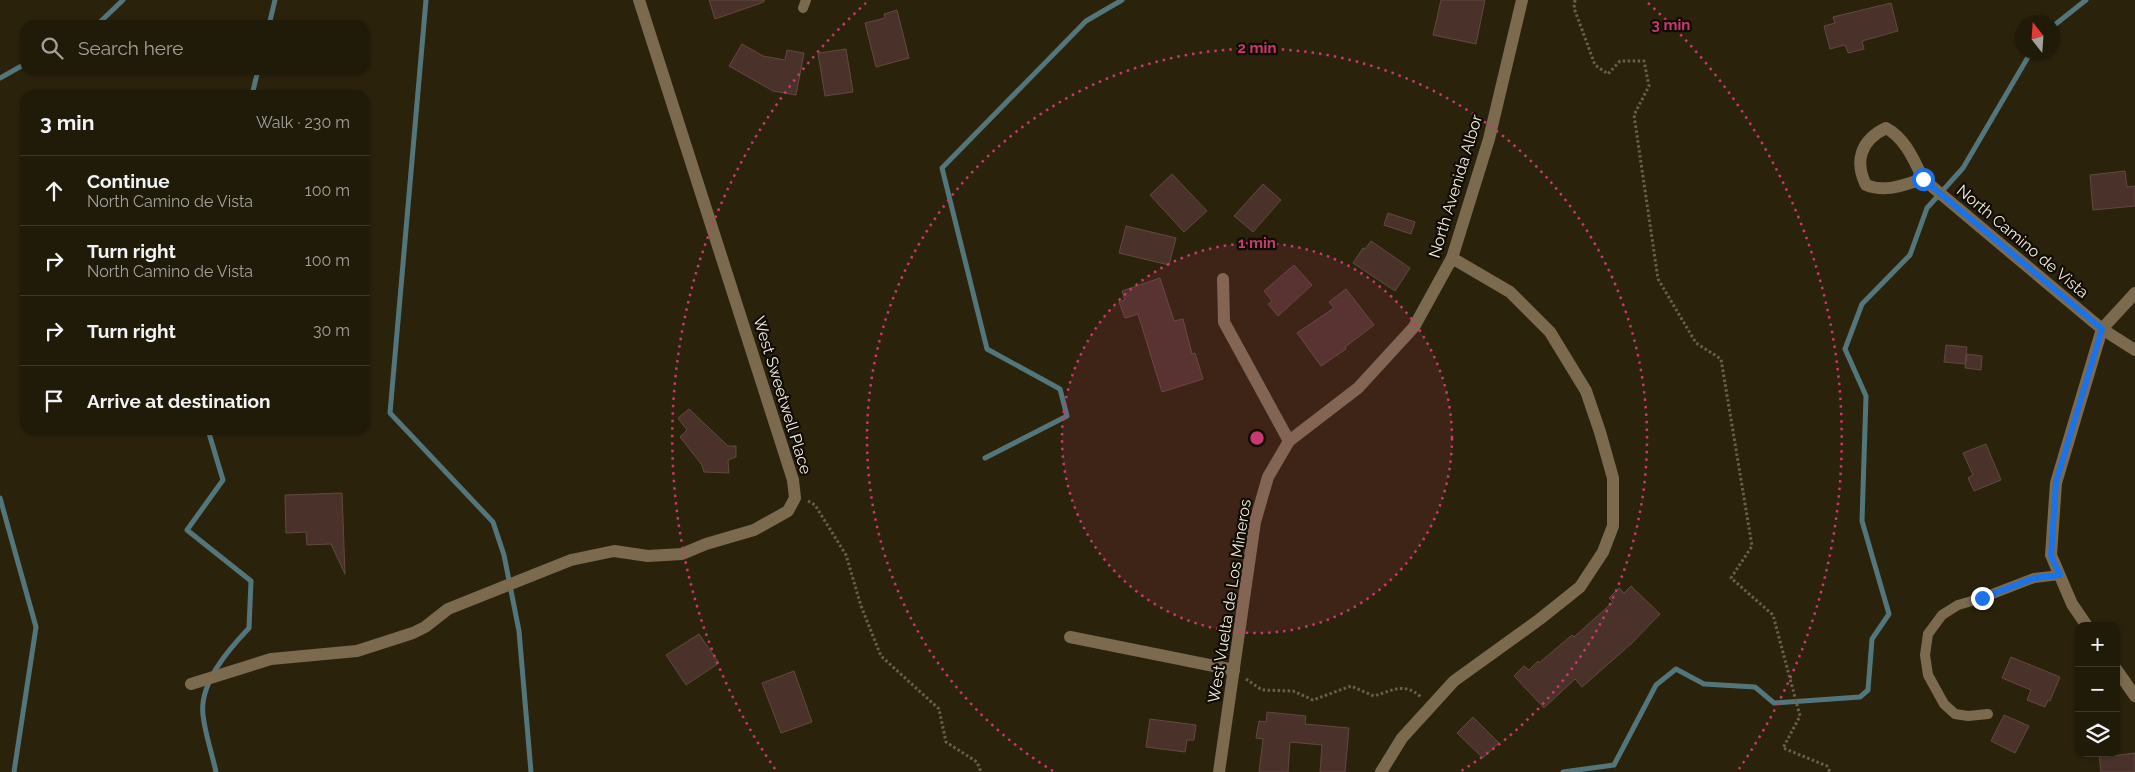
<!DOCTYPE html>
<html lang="en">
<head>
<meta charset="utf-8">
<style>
	body { margin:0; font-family:Raleway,sans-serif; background:#282312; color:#f1f3f6 }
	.controls { position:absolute; right:15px; bottom:15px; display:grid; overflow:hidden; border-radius:10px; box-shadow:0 1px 4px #0004 }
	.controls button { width:45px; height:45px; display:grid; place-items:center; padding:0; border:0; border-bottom:1px solid #3d382a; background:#201a09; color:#f1f3f6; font:25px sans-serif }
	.compass { position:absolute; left:2015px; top:15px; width:45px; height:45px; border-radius:50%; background:#201a09; box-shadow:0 1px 4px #0004; rotate:343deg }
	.stop { position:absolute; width:15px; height:15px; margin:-11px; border:4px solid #1a73e8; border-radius:50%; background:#fff }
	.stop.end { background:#1a73e8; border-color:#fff; box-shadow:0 1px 5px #0008 }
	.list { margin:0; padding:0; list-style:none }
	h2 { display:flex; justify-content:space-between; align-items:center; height:65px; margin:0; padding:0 20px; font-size:21px }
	h2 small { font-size:16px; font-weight:400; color:#a2a19c }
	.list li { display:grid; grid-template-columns:32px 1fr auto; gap:15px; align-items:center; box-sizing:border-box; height:70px; padding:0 20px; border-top:1px solid #3d382a }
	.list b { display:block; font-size:19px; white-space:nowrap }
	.list p { margin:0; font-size:16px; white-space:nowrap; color:#a2a19c }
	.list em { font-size:16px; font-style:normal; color:#a2a19c }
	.icon { flex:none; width:28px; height:28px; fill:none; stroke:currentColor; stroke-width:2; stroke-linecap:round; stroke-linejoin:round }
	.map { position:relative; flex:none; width:2135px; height:772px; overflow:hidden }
	.search { position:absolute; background:#201a09; box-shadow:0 1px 4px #0004; left:20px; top:20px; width:350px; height:55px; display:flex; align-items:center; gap:12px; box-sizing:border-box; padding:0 18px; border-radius:15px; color:#a2a19c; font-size:19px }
	.panel { position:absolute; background:#201a09; box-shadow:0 1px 4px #0004; left:20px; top:90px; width:350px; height:345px; border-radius:15px }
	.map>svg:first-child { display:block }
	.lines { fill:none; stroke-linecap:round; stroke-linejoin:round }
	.stream { stroke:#53767c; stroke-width:5 }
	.building { fill:#4a322b; stroke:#624840 }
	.path { stroke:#67604c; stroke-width:3; stroke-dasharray:2.5 2.5; stroke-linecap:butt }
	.service { stroke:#7c6a4f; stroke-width:10 }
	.minor { stroke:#7c6a4f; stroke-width:12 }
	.route { stroke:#1a73e8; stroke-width:6 }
	.ring { fill:none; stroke:#c9386f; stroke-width:2.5; stroke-dasharray:2.5 5 }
	.labels { text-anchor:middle; stroke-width:4.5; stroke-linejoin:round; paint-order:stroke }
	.street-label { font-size:16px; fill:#f3eee0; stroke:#100c04 }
	.centre { fill:#c9386f; stroke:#100c04; stroke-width:2.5 }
	.ring-label { font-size:15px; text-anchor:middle; font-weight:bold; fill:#c9386f; stroke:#100c04; stroke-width:4.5; stroke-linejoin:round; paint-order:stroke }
</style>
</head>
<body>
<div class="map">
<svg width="2135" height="772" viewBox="0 0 2135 772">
	<rect width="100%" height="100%" fill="#2b220c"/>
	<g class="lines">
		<!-- stream -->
		<g class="stream">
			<path d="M 426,0 L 390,413 L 493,522 L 504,555 L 519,631 L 531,772"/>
			<path d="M 97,25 L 123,0"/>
			<path d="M 269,25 L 275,0"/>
			<path d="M 2052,27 L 2086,0"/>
			<path d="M 0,78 L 25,64"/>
			<path d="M 252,95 L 258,70"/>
			<path d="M 208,430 L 223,480 L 187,530 L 251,581 L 249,628 C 229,649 199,683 203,715 C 205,734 212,753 216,772"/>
			<path d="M 985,458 L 1067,416 L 1060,389 L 987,349 L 942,168 L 1086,21 L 1122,0"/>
			<path d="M 0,498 L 36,627 L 14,772"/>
			<path d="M 1563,772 L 1614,765 L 1656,685 L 1676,669 L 1704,684 L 1755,687 L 1774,703 L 1860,697 L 1868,690 L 1872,639 L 1889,614 L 1862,521 L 1866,396 L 1845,349 L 1862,304 L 1910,255 L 1927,208 L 1963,168 L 2031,52"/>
		</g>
	</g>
	<!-- building -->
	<g class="building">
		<path d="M 709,0 L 764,0 L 764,2 L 715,19 Z"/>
		<path d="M 1441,0 L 1485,0 L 1476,44 L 1433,35 Z"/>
		<path d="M 1891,3 L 1898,31 L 1862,41 L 1864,49 L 1848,53 L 1845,45 L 1830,49 L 1824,26 L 1835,23 L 1833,17 Z"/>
		<path d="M 897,10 L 909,58 L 876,67 L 865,23 L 885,18 L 884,14 Z"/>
		<path d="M 742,44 L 763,56 L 785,60 L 787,50 L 804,53 L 796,95 L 773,91 L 729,66 Z"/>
		<path d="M 846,49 L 853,92 L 825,96 L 818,53 Z"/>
		<path d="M 2125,171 L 2127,187 L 2135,186 L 2135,206 L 2093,210 L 2090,175 Z"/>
		<path d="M 1172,174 L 1207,211 L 1184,232 L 1150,195 Z"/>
		<path d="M 1263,184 L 1281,200 L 1253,232 L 1234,216 Z"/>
		<path d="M 1388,213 L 1415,222 L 1411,234 L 1384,225 Z"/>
		<path d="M 1126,226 L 1176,238 L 1169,265 L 1119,253 Z"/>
		<path d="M 1371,241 L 1410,268 L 1395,291 L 1353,263 L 1363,248 L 1365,249 Z"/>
		<path d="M 1294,265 L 1312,285 L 1278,316 L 1268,304 L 1272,301 L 1264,291 Z"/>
		<path d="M 1160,278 L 1174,321 L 1183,319 L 1192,354 L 1195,353 L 1203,379 L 1162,392 L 1138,314 L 1125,318 L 1119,302 L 1125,300 L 1122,291 Z"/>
		<path d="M 1346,289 L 1374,325 L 1345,347 L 1346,349 L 1321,366 L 1297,333 L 1334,308 L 1329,302 Z"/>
		<path d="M 1946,345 L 1967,347 L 1965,364 L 1944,362 Z"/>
		<path d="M 1967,354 L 1982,356 L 1981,370 L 1965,368 Z"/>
		<path d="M 689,409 L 728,446 L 736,446 L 736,457 L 728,460 L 729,473 L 704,472 L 702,465 L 680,437 L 687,430 L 678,418 Z"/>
		<path d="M 1986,444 L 2001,480 L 1974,491 L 1968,478 L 1973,475 L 1963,453 Z"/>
		<path d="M 342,493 L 345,574 L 331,544 L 307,545 L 306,532 L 286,533 L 285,495 Z"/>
		<path d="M 1631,586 L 1660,614 L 1631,644 L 1582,687 L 1575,679 L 1544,708 L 1514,676 L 1524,666 L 1529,670 L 1538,661 L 1539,663 L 1572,635 L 1574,637 L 1613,602 L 1609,598 L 1619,588 L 1624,593 Z"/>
		<path d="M 699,634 L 719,663 L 686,685 L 666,655 Z"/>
		<path d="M 2011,657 L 2060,677 L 2050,701 L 2048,700 L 2045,707 L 2027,700 L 2031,690 L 2002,678 Z"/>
		<path d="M 794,671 L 812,722 L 781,733 L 762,683 Z"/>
		<path d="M 1267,712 L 1306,716 L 1305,724 L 1349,728 L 1345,772 L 1320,772 L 1322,745 L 1290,742 L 1288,772 L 1259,772 L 1263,739 L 1256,738 L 1259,721 L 1266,722 Z"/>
		<path d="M 2004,715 L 2029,726 L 2015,753 L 1991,741 Z"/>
		<path d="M 1473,717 L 1499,743 L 1483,758 L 1457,733 Z"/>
		<path d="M 1150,719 L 1196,725 L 1194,740 L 1187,740 L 1185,752 L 1146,747 Z"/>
		<path d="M 2099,753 L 2112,753 L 2112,756 L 2135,753 L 2135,772 L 2101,772 Z"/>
	</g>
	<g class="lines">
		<!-- path -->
		<g class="path">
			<path d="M 1575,0 L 1574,8 L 1595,65 L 1608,74 L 1620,61 L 1644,61 L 1649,86 L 1634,115 L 1658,279 L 1696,343 L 1721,359 L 1752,546 L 1731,578 L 1773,615 L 1800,716 L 1783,748 L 1827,766 L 1830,772"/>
			<path d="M 808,501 L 815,505 L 846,555 L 861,606 L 881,656 L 939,709 L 946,742 L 977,762 L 981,772"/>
			<path d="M 1246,679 L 1262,690 L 1293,691 L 1313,700 L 1351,686 L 1374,696 C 1394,690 1404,682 1421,697"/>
		</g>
		<!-- service -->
		<g class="service">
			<path d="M 803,8 L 806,0"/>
			<path d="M 1988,714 L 1968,716 L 1955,714 L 1944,704 L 1928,675 L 1925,655 L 1928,634 L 1942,615 L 1958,605 L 1982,598 L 2034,578 L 2060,575"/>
		</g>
		<!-- minor -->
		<g class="minor">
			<path d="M 1923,179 C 1903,185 1886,193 1866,185 C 1854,161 1861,140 1886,128 C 1905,138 1914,160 1923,179 L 2102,329 L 2135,350"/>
			<path d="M 1223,279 L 1224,322 L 1289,441"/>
			<path d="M 2087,626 L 2072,604 L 2051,555 L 2056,483 L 2102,329 L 2135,293"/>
			<path d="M 1070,637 L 1234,670"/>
			<path d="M 2116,669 L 2135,696"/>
			<path d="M 191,684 L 271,659 L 357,651 L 413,633 L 425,627 L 448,609 L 571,560 L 614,551 L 648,556 L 682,554 L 706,544 L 754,530 L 788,511 L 795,498 L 793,480 L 639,0"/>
			<path d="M 1219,772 L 1255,522 L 1268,477 L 1289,441 L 1358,388 L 1414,327 L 1452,258 L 1489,139 L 1522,0"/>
			<path d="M 1381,772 L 1402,738 L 1454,681 L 1540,619 L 1580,587 L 1603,552 L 1613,526 L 1613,478 L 1600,432 L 1586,391 L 1550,332 L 1510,292 L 1452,258"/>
		</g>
	</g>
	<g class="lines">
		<!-- route -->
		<path class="route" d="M 1923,179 L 2102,329 L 2056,482 L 2051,556 L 2060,575 L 2034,578 L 1982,598"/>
	</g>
	<!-- distance rings -->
	<circle cx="1257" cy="438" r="195" fill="#c9386f" fill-opacity=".12"/>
	<g class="ring">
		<circle cx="1257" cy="438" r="195"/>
		<path d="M1053 771A390 390 0 1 1 1461 771"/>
		<path d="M775 769A585 585 0 0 1 866 3M1648 3A585 585 0 0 1 1739 769"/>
	</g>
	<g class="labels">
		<!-- street labels -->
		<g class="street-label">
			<text transform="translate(1455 186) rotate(-73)" y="6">North Avenida Albor</text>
			<text transform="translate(2023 241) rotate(40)" y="6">North Camino de Vista</text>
			<text transform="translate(783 395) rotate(73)" y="6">West Sweetwell Place</text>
			<text transform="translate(1229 601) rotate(-81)" y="6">West Vuelta de Los Mineros</text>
		</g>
	</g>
	<circle cx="1257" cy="438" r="8" class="centre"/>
	<g class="ring-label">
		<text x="1671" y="30">3 min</text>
		<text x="1257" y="53">2 min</text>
		<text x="1257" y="248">1 min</text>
	</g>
</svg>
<div class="controls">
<button>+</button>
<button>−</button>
<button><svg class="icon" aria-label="layers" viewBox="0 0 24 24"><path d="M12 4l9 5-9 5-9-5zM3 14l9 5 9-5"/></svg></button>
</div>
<svg class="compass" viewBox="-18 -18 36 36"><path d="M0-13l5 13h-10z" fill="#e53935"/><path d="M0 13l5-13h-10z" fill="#a2a19c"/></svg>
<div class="stop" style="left:1923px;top:179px"></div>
<div class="stop end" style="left:1982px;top:598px"></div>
<div class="search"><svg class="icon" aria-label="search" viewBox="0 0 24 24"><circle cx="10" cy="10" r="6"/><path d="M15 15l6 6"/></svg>Search here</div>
<section class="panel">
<h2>3 min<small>Walk · 230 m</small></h2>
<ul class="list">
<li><svg class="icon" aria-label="ahead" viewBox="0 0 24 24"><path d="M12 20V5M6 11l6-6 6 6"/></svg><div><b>Continue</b><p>North Camino de Vista</p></div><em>100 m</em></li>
<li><svg class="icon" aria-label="right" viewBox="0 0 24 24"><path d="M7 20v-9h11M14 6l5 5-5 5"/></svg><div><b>Turn right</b><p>North Camino de Vista</p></div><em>100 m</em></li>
<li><svg class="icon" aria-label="right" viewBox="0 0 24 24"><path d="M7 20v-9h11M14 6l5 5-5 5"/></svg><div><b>Turn right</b></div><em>30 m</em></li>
<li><svg class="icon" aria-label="arrive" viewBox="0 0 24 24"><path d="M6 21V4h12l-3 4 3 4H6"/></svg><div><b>Arrive at destination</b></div></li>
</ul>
</section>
</div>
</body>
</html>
